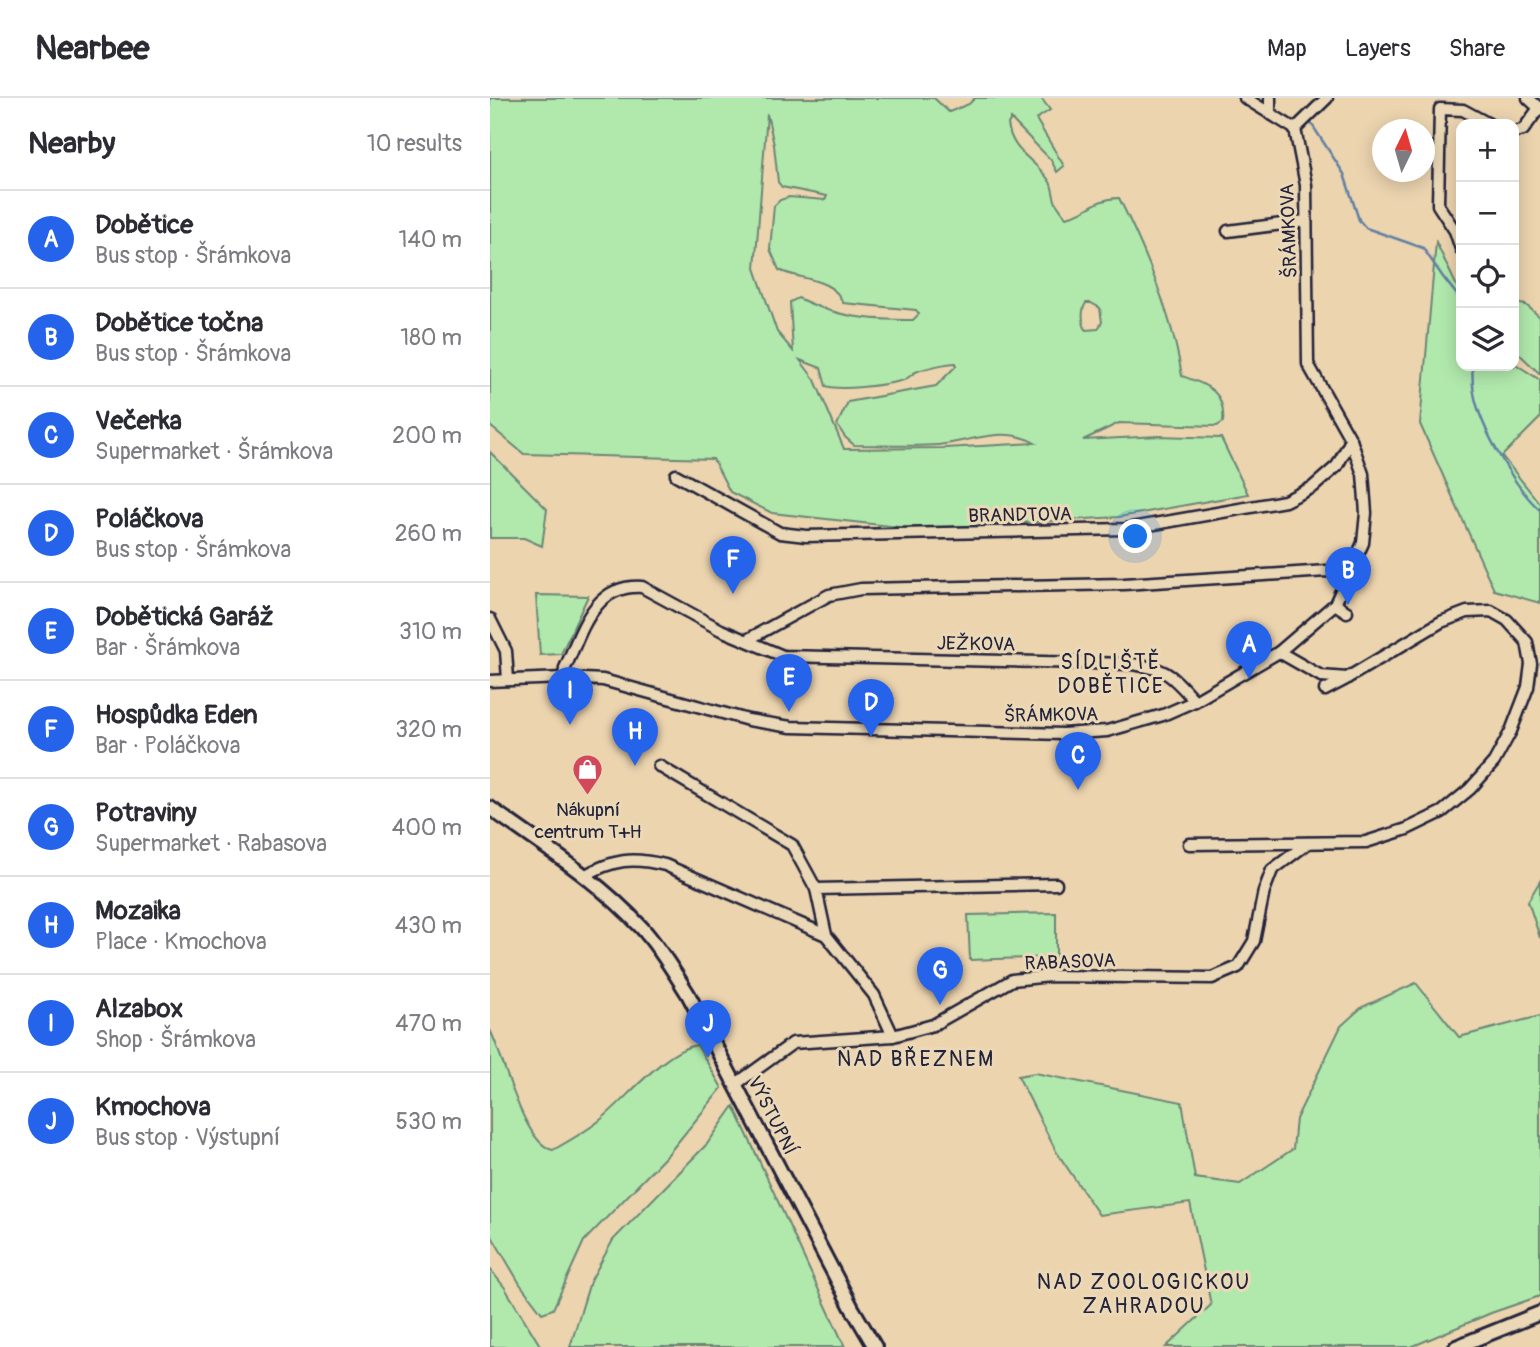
<!DOCTYPE html>
<html lang="en">
<head>
<meta charset="utf-8">
<style>
	body { margin:0; font-family:Pangolin,sans-serif; background:#f7f7f7; color:#2b2b33 }
	.controls { position:absolute; right:21px; top:21px; display:grid; overflow:hidden; border-radius:14px; box-shadow:0 4px 18px #0003 }
	.controls button { width:63px; height:63px; display:grid; place-items:center; padding:0; border:0; border-bottom:2px solid #e1e1e2; background:#fff; color:#2b2b33; font:35px sans-serif }
	.compass { position:absolute; left:882px; top:21px; width:63px; height:63px; border-radius:50%; background:#fff; box-shadow:0 4px 18px #0003; rotate:5deg }
	.you { position:absolute; left:646px; top:439px; width:24px; height:24px; margin:-18px; border:5px solid #fff; border-radius:50%; background:#1a73e8; box-shadow:0 0 0 10px #1a73e833 }
	.badge { display:grid; place-items:center; width:46px; height:46px; border-radius:50%; background:#2563eb; color:#fff; font-size:23px; font-weight:700 }
	.pin { position:absolute; translate:-50% -58px; filter:drop-shadow(0 2px 4px #0008) }
	.pin::after { content:''; position:absolute; top:37px; width:24px; height:21px; background:inherit; clip-path:polygon(0 0,100% 0,50% 100%) }
	.list { margin:0; padding:0; list-style:none }
	h2 { display:flex; justify-content:space-between; align-items:center; height:91px; margin:0; padding:0 28px; font-size:30px }
	h2 small { font-size:23px; font-weight:400; color:#7c7c81 }
	.list li { display:grid; grid-template-columns:46px 1fr auto; gap:21px; align-items:center; box-sizing:border-box; height:98px; padding:0 28px; border-top:2px solid #e1e1e2 }
	.list b { display:block; font-size:26px; white-space:nowrap }
	.list p { margin:0; font-size:23px; white-space:nowrap; color:#7c7c81 }
	.list em { font-size:23px; font-style:normal; color:#7c7c81 }
	.icon { flex:none; width:38px; height:38px; fill:none; stroke:currentColor; stroke-width:2; stroke-linecap:round; stroke-linejoin:round }
	.map { position:relative; flex:none; width:1050px; height:1249px; overflow:hidden }
	header { display:flex; align-items:center; gap:42px; box-sizing:border-box; height:98px; padding:0 35px; background:#fff; border-bottom:2px solid #e1e1e2 }
	header strong { font-size:33px }
	nav { display:flex; gap:38px; margin-inline-start:auto; font-size:24px }
	main { display:flex }
	aside { flex:1; background:#fff }
	.map>svg:first-child { display:block }
	.green { fill:#b1e9ad; stroke:#6a8674; stroke-width:2; fill-rule:evenodd }
	.lines { fill:none; stroke-linecap:round; stroke-linejoin:round }
	.stream { stroke:#6280a3; stroke-width:2.5 }
	.minor-casing { stroke:#22223b; stroke-width:15 }
	.tertiary-casing { stroke:#22223b; stroke-width:18 }
	.minor { stroke:#ebd8b6; stroke-width:10 }
	.tertiary { stroke:#ebd8b6; stroke-width:12 }
	.labels { text-anchor:middle; stroke-width:6; stroke-linejoin:round; paint-order:stroke }
	.street-label { font-size:19px; fill:#22223b; stroke:#ebd8b6 }
	.poi-label { font-size:19px; fill:#22223b; stroke:#ebd8b6 }
	.neighbourhood-label { font-size:21px; letter-spacing:2px; fill:#22223b; stroke:#ebd8b6 }
</style>
</head>
<body>
<header>
<strong>Nearbee</strong>
<nav><a>Map</a><a>Layers</a><a>Share</a></nav>
</header>
<main>
<aside>
<h2>Nearby<small>10 results</small></h2>
<ul class="list">
<li><span class="badge">A</span><div><b>Dobětice</b><p>Bus stop · Šrámkova</p></div><em>140 m</em></li>
<li><span class="badge">B</span><div><b>Dobětice točna</b><p>Bus stop · Šrámkova</p></div><em>180 m</em></li>
<li><span class="badge">C</span><div><b>Večerka</b><p>Supermarket · Šrámkova</p></div><em>200 m</em></li>
<li><span class="badge">D</span><div><b>Poláčkova</b><p>Bus stop · Šrámkova</p></div><em>260 m</em></li>
<li><span class="badge">E</span><div><b>Dobětická Garáž</b><p>Bar · Šrámkova</p></div><em>310 m</em></li>
<li><span class="badge">F</span><div><b>Hospůdka Eden</b><p>Bar · Poláčkova</p></div><em>320 m</em></li>
<li><span class="badge">G</span><div><b>Potraviny</b><p>Supermarket · Rabasova</p></div><em>400 m</em></li>
<li><span class="badge">H</span><div><b>Mozaika</b><p>Place · Kmochova</p></div><em>430 m</em></li>
<li><span class="badge">I</span><div><b>Alzabox</b><p>Shop · Šrámkova</p></div><em>470 m</em></li>
<li><span class="badge">J</span><div><b>Kmochova</b><p>Bus stop · Výstupní</p></div><em>530 m</em></li>
</ul>
</aside>
<div class="map">
<svg width="1050" height="1249" viewBox="0 0 1050 1249">
	<rect width="100%" height="100%" fill="#ecd4af"/>
	<filter id="ink" filterUnits="userSpaceOnUse"><feTurbulence type="fractalNoise" baseFrequency=".0143" numOctaves="2"/><feDisplacementMap in="SourceGraphic" scale="14" xChannelSelector="R" yChannelSelector="G"/><feConvolveMatrix kernelMatrix="1 2 1 2 8 2 1 2 1" color-interpolation-filters="sRGB"/></filter>
	<g filter="url(#ink)">
		<!-- green -->
		<g class="green">
			<path d="M 0,0 L 444,0 L 459,14 L 479,6 L 485,0 L 551,0 L 560,12 L 546,21 L 574,68 L 567,74 L 561,62 L 521,21 L 518,26 C 522,56 545,60 560,84 C 563,90 563,98 566,105 C 569,110 573,115 576,119 C 597,116 602,101 629,100 C 657,156 682,216 692,278 C 717,287 736,293 733,324 L 727,328 L 629,325 L 593,342 L 669,338 L 731,340 L 758,396 L 629,419 L 427,431 L 282,415 L 240,394 L 223,361 L 34,356 L 0,328 ZM 277,16 L 284,47 L 288,84 L 292,89 L 337,98 L 335,102 L 299,99 L 290,102 L 284,108 L 280,151 L 289,172 C 310,182 344,180 353,205 L 426,212 L 429,216 L 423,222 C 379,222 349,220 308,200 L 300,204 L 303,253 L 287,234 L 265,170 ZM 596,205 L 601,205 L 610,210 L 612,224 L 608,231 L 596,232 C 592,225 591,212 596,205 ZM 310,262 L 331,270 L 336,288 C 350,293 398,287 414,282 C 419,280 422,275 428,273 C 435,270 458,265 466,265 L 466,268 L 446,288 L 358,304 L 347,327 L 355,339 L 364,347 C 392,347 420,349 448,347 C 481,344 513,327 545,345 L 455,350 L 354,351 L 325,282 Z"/>
			<path d="M 946,144 L 971,197 L 971,268 L 1024,268 L 1024,265 L 1050,282 L 1050,320 L 1012,358 L 1050,406 L 1050,505 L 1004,492 L 930,326 Z"/>
			<path d="M 1024,205 L 1036,207 L 1050,219 L 1050,276 L 1024,251 Z"/>
			<path d="M 0,354 L 57,411 L 52,448 L 34,440 L 0,440 Z"/>
			<path d="M 46,497 L 98,498 L 71,556 L 50,557 Z"/>
			<path d="M 1050,783 L 1050,840 L 1038,803 Z"/>
			<path d="M 566,815 L 566,859 L 480,862 L 478,817 Z"/>
			<path d="M 926,885 L 969,939 L 1050,918 L 1050,1198 L 1001,1215 L 921,1249 L 676,1249 L 721,1207 L 700,1105 L 609,1117 L 566,1053 L 528,978 L 545,975 L 692,1004 L 705,1080 L 750,1086 L 803,1051 L 806,1021 L 851,928 L 872,909 Z"/>
			<path d="M 0,932 C 14,959 33,1046 63,1052 C 79,1043 95,1034 109,1023 C 136,1002 174,952 207,947 L 232,990 L 179,1055 L 94,1143 L 63,1211 L 52,1215 L 30,1186 L 0,1135 Z"/>
			<path d="M 244,1008 L 355,1249 L 80,1249 L 100,1184 L 123,1142 L 217,1046 Z"/>
			<path d="M 0,1171 L 15,1190 L 51,1249 L 0,1249 Z"/>
		</g>
		<g class="lines">
			<!-- stream -->
			<g class="stream">
				<path d="M 819,22 L 854,76 L 869,122 L 876,130 L 933,150 L 953,179 L 971,202"/>
				<path d="M 982,268 C 983,277 982,286 984,295 C 990,329 1025,390 1050,412"/>
			</g>
			<defs>
				<g id="minor">
					<path d="M 755,0 L 805,31"/>
					<path d="M 1038,0 L 1050,11"/>
					<path d="M 780,16 L 780,0"/>
					<path d="M 805,31 L 837,0"/>
					<path d="M 1024,34 L 1033,32 L 1049,10"/>
					<path d="M 738,133 L 816,123"/>
					<path d="M 971,151 L 965,133 L 948,107 L 950,11 L 973,12 L 999,26"/>
					<path d="M 186,377 L 290,435 L 316,438 L 636,431 L 795,403 L 823,389 L 847,368 L 861,342"/>
					<path d="M 845,506 L 857,514"/>
					<path d="M 0,521 L 16,553 L 18,582"/>
					<path d="M 257,542 L 339,497 L 371,491 L 634,486 L 837,473 L 858,477"/>
					<path d="M 74,580 L 75,570 C 92,533 103,486 152,489 L 231,532 L 293,558 L 642,566 C 678,571 680,576 705,603"/>
					<path d="M 0,583 L 74,580 L 113,582 L 258,622 L 301,629 L 573,636 L 617,633 L 673,617 L 705,603 L 789,554 L 845,506 L 873,445 L 876,415 L 873,376 L 861,342 L 818,266 L 816,87 L 805,31"/>
					<path d="M 835,592 L 856,581"/>
					<path d="M 169,668 L 302,747 L 326,791"/>
					<path d="M 699,746 L 876,744 L 917,731 L 952,714 L 980,691 L 1004,664 L 1021,633 L 1038,589 L 1041,566 L 1037,544 L 1017,522 L 1001,513 L 977,514 L 951,524 L 857,580 L 831,578 L 789,554"/>
					<path d="M 94,778 C 123,761 143,759 175,767 L 336,837 L 384,897 L 403,938"/>
					<path d="M 336,837 L 326,791 L 566,786"/>
					<path d="M 246,986 L 303,945 L 403,938 L 443,927 L 522,882 L 560,878 L 722,880 L 748,869 L 764,843 L 774,793 L 782,772 L 818,745"/>
				</g>
				<g id="tertiary">
					<path d="M 0,710 C 53,748 108,782 152,830 C 170,850 184,874 198,896 L 362,1210 L 385,1249"/>
					<path d="M 966,1249 L 1050,1215"/>
				</g>
			</defs>
			<!-- minor casing -->
			<use href="#minor" class="minor-casing"/>
			<!-- tertiary casing -->
			<use href="#tertiary" class="tertiary-casing"/>
			<!-- minor -->
			<use href="#minor" class="minor"/>
			<!-- tertiary -->
			<use href="#tertiary" class="tertiary"/>
		</g>
	</g>
	<!-- icons -->
	<defs>
		<symbol id="shop-pin" viewBox="-11 -11 22 30"><path d="M0 17L-7.5 6A9.5 9.5 0 1 1 7.5 6Z" fill="#d1495b" stroke="#ebd8b6"/><path d="M-5-2.5h2.3a2.7 3.5 0 0 1 5.4 0H5L5.5 6h-11ZM-1.5-2.5h3a1.5 2.3 0 0 0-3 0Z" fill="#fff"/></symbol>
	</defs>
	<g fill-rule="evenodd">
		<use href="#shop-pin" x="80" y="654" width="35" height="47"/>
	</g>
	<g class="labels">
		<!-- street labels -->
		<g class="street-label">
			<text transform="translate(798 133) rotate(-92)" y="7">ŠRÁMKOVA</text>
			<text transform="translate(530 416) rotate(-1)" y="7">BRANDTOVA</text>
			<text transform="translate(486 545) rotate(1)" y="7">JEŽKOVA</text>
			<text transform="translate(561 616) rotate(-1)" y="7">ŠRÁMKOVA</text>
			<text transform="translate(580 863) rotate(-2)" y="7">RABASOVA</text>
			<text transform="translate(283 1017) rotate(63)" y="7">VÝSTUPNÍ</text>
		</g>
		<!-- poi labels -->
		<g class="poi-label">
			<text x="98" y="718">Nákupní<tspan x="98" dy="22">centrum T+H</tspan></text>
		</g>
		<!-- neighbourhood labels -->
		<g class="neighbourhood-label">
			<text x="621" y="571">SÍDLIŠTĚ<tspan x="621" dy="24">DOBĚTICE</tspan></text>
			<text x="426" y="968">NAD BŘEZNEM</text>
			<text x="654" y="1191">NAD ZOOLOGICKOU<tspan x="654" dy="24">ZAHRADOU</tspan></text>
		</g>
	</g>
</svg>
<div class="controls">
<button>+</button>
<button>−</button>
<button><svg class="icon" aria-label="locate" viewBox="0 0 24 24"><circle cx="12" cy="12" r="6"/><path d="M12 2v4M12 18v4M2 12h4M18 12h4"/></svg></button>
<button><svg class="icon" aria-label="layers" viewBox="0 0 24 24"><path d="M12 4l9 5-9 5-9-5zM3 14l9 5 9-5"/></svg></button>
</div>
<svg class="compass" viewBox="-18 -18 36 36"><path d="M0-13l5 13h-10z" fill="#e53935"/><path d="M0 13l5-13h-10z" fill="#7c7c81"/></svg>
<div class="you"></div>
<div class="pin badge" style="left:759px;top:581px">A</div>
<div class="pin badge" style="left:858px;top:507px">B</div>
<div class="pin badge" style="left:588px;top:692px">C</div>
<div class="pin badge" style="left:381px;top:639px">D</div>
<div class="pin badge" style="left:299px;top:614px">E</div>
<div class="pin badge" style="left:243px;top:496px">F</div>
<div class="pin badge" style="left:450px;top:907px">G</div>
<div class="pin badge" style="left:145px;top:668px">H</div>
<div class="pin badge" style="left:80px;top:627px">I</div>
<div class="pin badge" style="left:218px;top:960px">J</div>
</div>
</main>
</body>
</html>
